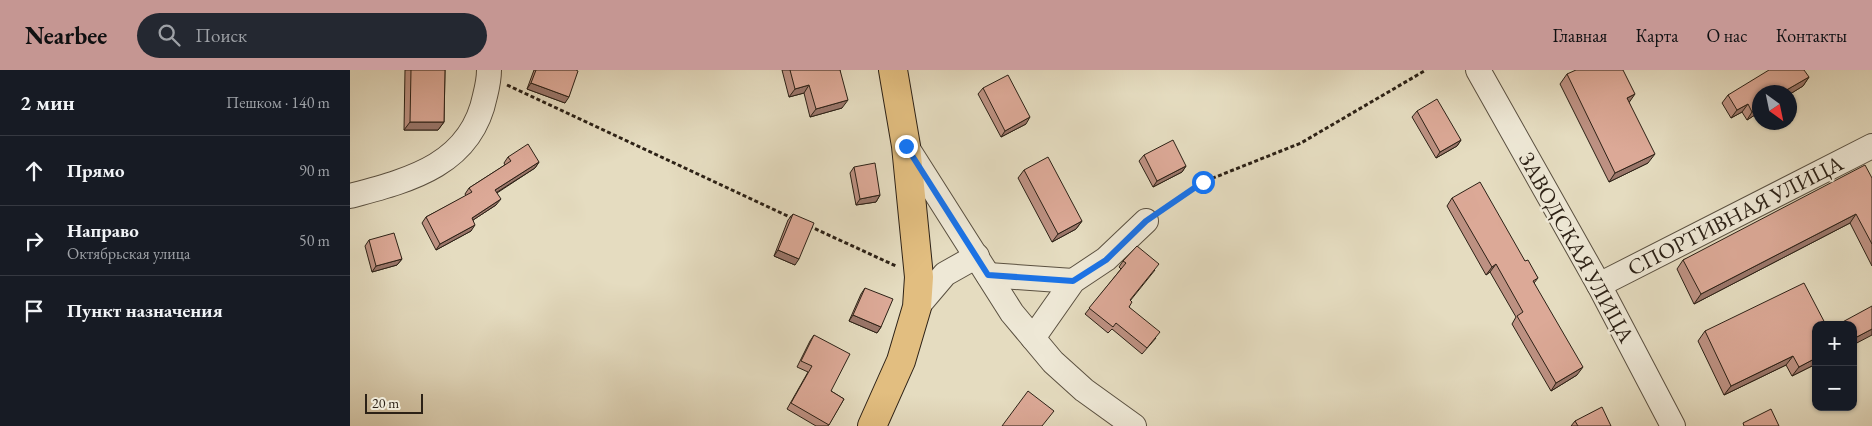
<!DOCTYPE html>
<html lang="ru">
<head>
<meta charset="utf-8">
<style>
	body { margin:0; font-family:"EB Garamond",serif; background:#242831; color:#f1f3f6 }
	.controls { position:absolute; right:15px; bottom:15px; display:grid; overflow:hidden; border-radius:10px; box-shadow:0 1px 4px #0004 }
	.controls button { width:45px; height:45px; display:grid; place-items:center; padding:0; border:0; border-bottom:1px solid #363941; background:#171b24; color:#f1f3f6; font:25px sans-serif }
	.compass { position:absolute; left:1402px; top:15px; width:45px; height:45px; border-radius:50%; background:#171b24; box-shadow:0 1px 4px #0004; rotate:147deg }
	.scale { position:absolute; left:15px; bottom:12px; width:58px; box-sizing:border-box; padding-left:5px; border:2px solid #2c2116; border-top:0; font-size:14px; line-height:18px; white-space:nowrap; color:#2c2116; -webkit-text-stroke:4px #eee8d6; paint-order:stroke }
	.stop { position:absolute; width:15px; height:15px; margin:-11px; border:4px solid #1a73e8; border-radius:50%; background:#fff }
	.stop.end { background:#1a73e8; border-color:#fff; box-shadow:0 1px 5px #0008 }
	.list { margin:0; padding:0; list-style:none }
	h2 { display:flex; justify-content:space-between; align-items:center; height:65px; margin:0; padding:0 20px; font-size:21px }
	h2 small { font-size:16px; font-weight:400; color:#9ea1a6 }
	.list li { display:grid; grid-template-columns:32px 1fr auto; gap:15px; align-items:center; box-sizing:border-box; height:70px; padding:0 20px; border-top:1px solid #363941 }
	.list b { display:block; font-size:19px; white-space:nowrap }
	.list p { margin:0; font-size:16px; white-space:nowrap; color:#9ea1a6 }
	.list em { font-size:16px; font-style:normal; color:#9ea1a6 }
	.icon { flex:none; width:28px; height:28px; fill:none; stroke:currentColor; stroke-width:2; stroke-linecap:round; stroke-linejoin:round }
	.map { position:relative; flex:none; width:1522px; height:356px; overflow:hidden }
	header { display:flex; align-items:center; gap:30px; box-sizing:border-box; height:70px; padding:0 25px; background:#c59692; color:#111 }
	header strong { font-size:24px }
	nav { display:flex; gap:28px; margin-inline-start:auto; font-size:18px }
	.search { width:350px; height:45px; background:#242831; display:flex; align-items:center; gap:12px; box-sizing:border-box; padding:0 18px; border-radius:28px; color:#9ea1a6; font-size:19px }
	main { display:flex }
	aside { flex:1; background:#171b24 }
	.map>svg:first-child { display:block }
	.lines { fill:none; stroke-linecap:round; stroke-linejoin:round }
	.minor-casing { stroke:#5a5040; stroke-width:26 }
	.major-casing { stroke:#2c2116; stroke-width:30 }
	.path { stroke:#2c2116; stroke-width:3; stroke-dasharray:4 2.5; stroke-linecap:butt }
	.minor { stroke:#eee8d6; stroke-width:24 }
	.major { stroke:#e2be80; stroke-width:28 }
	.wall { fill:#bd9182; stroke:#2c2116 }
	.shaded-wall { fill:#9a766a; stroke:#2c2116 }
	.building { fill:#dca997; stroke:#2c2116 }
	.route { stroke:#1a73e8; stroke-width:6 }
	.labels { text-anchor:middle; stroke-width:5; stroke-linejoin:round; paint-order:stroke }
	.street-label { font-size:22px; fill:#2c2116; stroke:#eee8d6 }
</style>
</head>
<body>
<header>
<strong>Nearbee</strong>
<div class="search"><svg class="icon" aria-label="search" viewBox="0 0 24 24"><circle cx="10" cy="10" r="6"/><path d="M15 15l6 6"/></svg>Поиск</div>
<nav><a>Главная</a><a>Карта</a><a>О нас</a><a>Контакты</a></nav>
</header>
<main>
<aside>
<h2>2 мин<small>Пешком · 140 m</small></h2>
<ul class="list">
<li><svg class="icon" aria-label="ahead" viewBox="0 0 24 24"><path d="M12 20V5M6 11l6-6 6 6"/></svg><div><b>Прямо</b></div><em>90 m</em></li>
<li><svg class="icon" aria-label="right" viewBox="0 0 24 24"><path d="M7 20v-9h11M14 6l5 5-5 5"/></svg><div><b>Направо</b><p>Октябрьская улица</p></div><em>50 m</em></li>
<li><svg class="icon" aria-label="arrive" viewBox="0 0 24 24"><path d="M6 21V4h12l-3 4 3 4H6"/></svg><div><b>Пункт назначения</b></div></li>
</ul>
</aside>
<div class="map">
<svg width="1522" height="356" viewBox="0 0 1522 356">
	<rect width="100%" height="100%" fill="#e5dcc0"/>
	<filter id="stains"><feTurbulence type="fractalNoise" baseFrequency=".004" numOctaves="4"/><feColorMatrix values="0 0 0 0 .2 0 0 0 0 .09 0 0 0 0 .02 0 0 0 .5 -.17"/></filter>
	<radialGradient id="worn" r=".72"><stop offset=".6" stop-color="#630" stop-opacity="0"/><stop offset="1" stop-color="#630" stop-opacity=".3"/></radialGradient>
	<g class="lines">
		<defs>
			<g id="minor">
				<path d="M 1128,0 L 1249,215 L 1323,356"/>
				<path d="M 556,76 L 662,243 L 703,292 L 734,320 L 784,356"/>
				<path d="M 0,126 C 60,110 121,95 135,26 C 137,18 139,9 139,0"/>
				<path d="M 638,205 L 723,211"/>
				<path d="M 1249,215 L 1522,76"/>
				<path d="M 567,237 L 595,204 L 627,186"/>
				<path d="M 683,268 L 723,211 L 756,189 L 796,151"/>
			</g>
			<path id="major" d="M 522,356 L 551,291 L 567,237 L 569,207 L 556,76 L 543,0"/>
		</defs>
		<!-- minor casing -->
		<use href="#minor" class="minor-casing"/>
		<!-- major casing -->
		<use href="#major" class="major-casing"/>
		<!-- path -->
		<g class="path">
			<path d="M 157,15 L 444,149"/>
			<path d="M 813,140 L 853,112 L 951,73 L 1076,0"/>
			<path d="M 459,156 L 546,196"/>
		</g>
		<!-- minor -->
		<use href="#minor" class="minor"/>
		<!-- major -->
		<use href="#major" class="major"/>
	</g>
	<!-- wall -->
	<g class="wall">
		<path d="M 55,0 L 95,0 L 94,52 L 88,60 L 54,60 Z"/>
		<path d="M 184,0 L 226,0 L 215,33 L 177,19 Z"/>
		<path d="M 432,0 L 490,0 L 492,38 L 460,47 L 454,23 L 439,27 Z"/>
		<path d="M 1217,4 L 1279,32 L 1298,93 L 1259,112 L 1210,14 Z"/>
		<path d="M 1459,7 L 1453,16 L 1440,24 L 1440,22 L 1410,22 L 1410,45 L 1408,43 L 1397,50 L 1392,42 L 1381,48 L 1372,33 L 1378,25 Z"/>
		<path d="M 633,18 L 676,54 L 651,67 L 628,24 Z"/>
		<path d="M 1067,41 L 1111,70 L 1107,76 L 1086,88 L 1062,47 Z"/>
		<path d="M 794,85 L 836,96 L 832,102 L 803,117 L 789,91 Z"/>
		<path d="M 158,87 L 189,92 L 185,98 L 147,123 L 146,135 L 123,150 L 121,161 L 86,180 L 72,153 L 76,147 L 116,126 L 115,124 L 119,118 L 155,95 L 154,93 Z"/>
		<path d="M 504,97 L 530,125 L 526,132 L 506,135 L 500,103 Z"/>
		<path d="M 674,100 L 732,151 L 726,159 L 702,172 L 668,108 Z"/>
		<path d="M 1522,108 L 1522,196 L 1500,153 L 1344,234 L 1327,199 L 1333,190 Z"/>
		<path d="M 1102,128 L 1175,191 L 1188,208 L 1184,213 L 1227,305 L 1201,321 L 1162,254 L 1166,247 L 1140,202 L 1136,205 L 1097,136 Z"/>
		<path d="M 443,144 L 445,195 L 424,186 L 438,150 Z"/>
		<path d="M 19,170 L 52,189 L 47,195 L 22,202 L 15,176 Z"/>
		<path d="M 773,191 L 805,200 L 780,231 L 779,237 L 806,268 L 792,284 L 762,259 L 758,263 L 735,244 L 771,199 L 769,197 Z"/>
		<path d="M 515,218 L 531,257 L 527,263 L 499,251 L 511,224 Z"/>
		<path d="M 1466,255 L 1466,294 L 1442,306 L 1436,295 L 1374,325 L 1348,271 L 1355,261 Z"/>
		<path d="M 464,265 L 481,321 L 494,329 L 478,356 L 466,356 L 437,339 L 458,302 L 447,297 L 460,271 Z"/>
		<path d="M 1225,351 L 1261,356 L 1221,356 Z"/>
	</g>
	<!-- shaded-wall -->
	<g class="shaded-wall">
		<path d="M 1459,7 L 1453,16 L 1440,24 L 1440,22 L 1433,22 Z"/>
		<path d="M 181,13 L 219,27 L 215,33 L 177,19 Z"/>
		<path d="M 459,15 L 454,23 L 439,27 L 445,19 Z"/>
		<path d="M 1285,24 L 1278,34 L 1277,28 Z"/>
		<path d="M 498,30 L 492,38 L 460,47 L 466,39 Z"/>
		<path d="M 1398,34 L 1392,42 L 1381,48 L 1387,40 Z"/>
		<path d="M 1410,37 L 1410,41 L 1408,43 L 1397,50 L 1402,42 Z"/>
		<path d="M 680,47 L 676,54 L 651,67 L 655,61 Z"/>
		<path d="M 60,52 L 94,52 L 88,60 L 54,60 Z"/>
		<path d="M 1111,70 L 1107,76 L 1086,88 L 1090,82 Z"/>
		<path d="M 1305,84 L 1298,93 L 1259,112 L 1265,103 Z"/>
		<path d="M 189,92 L 185,98 L 141,126 L 145,120 Z"/>
		<path d="M 836,96 L 832,102 L 803,117 L 807,111 Z"/>
		<path d="M 530,125 L 526,132 L 506,135 L 510,129 Z"/>
		<path d="M 151,129 L 146,135 L 117,154 L 122,148 Z"/>
		<path d="M 1506,144 L 1500,153 L 1344,234 L 1351,224 Z"/>
		<path d="M 732,151 L 726,159 L 702,172 L 708,164 Z"/>
		<path d="M 125,155 L 121,161 L 86,180 L 90,174 Z"/>
		<path d="M 428,180 L 449,189 L 445,195 L 424,186 Z"/>
		<path d="M 52,189 L 47,195 L 22,202 L 26,196 Z"/>
		<path d="M 1146,194 L 1140,202 L 1136,205 L 1142,197 Z"/>
		<path d="M 503,245 L 531,257 L 527,263 L 499,251 Z"/>
		<path d="M 1522,259 L 1522,265 L 1503,275 L 1503,269 Z"/>
		<path d="M 1443,286 L 1436,295 L 1374,325 L 1381,316 Z"/>
		<path d="M 1466,288 L 1466,294 L 1442,306 L 1449,297 Z"/>
		<path d="M 1233,297 L 1227,305 L 1201,321 L 1206,313 Z"/>
	</g>
	<!-- building -->
	<g class="building">
		<path d="M 61,0 L 95,0 L 94,52 L 60,52 Z"/>
		<path d="M 186,0 L 226,0 L 228,1 L 219,27 L 181,13 Z"/>
		<path d="M 440,0 L 490,0 L 498,30 L 466,39 L 459,15 L 445,19 Z"/>
		<path d="M 1226,0 L 1273,0 L 1285,24 L 1277,28 L 1305,84 L 1265,103 L 1217,4 Z"/>
		<path d="M 1419,0 L 1454,0 L 1459,7 L 1433,22 L 1410,22 L 1410,37 L 1402,42 L 1398,34 L 1387,40 L 1378,25 Z"/>
		<path d="M 658,5 L 680,47 L 655,61 L 633,18 Z"/>
		<path d="M 1087,29 L 1111,70 L 1090,82 L 1067,41 Z"/>
		<path d="M 823,70 L 836,96 L 807,111 L 794,85 Z"/>
		<path d="M 178,74 L 189,92 L 145,120 L 151,129 L 122,148 L 125,155 L 90,174 L 76,147 L 122,122 L 119,118 L 161,91 L 158,87 Z"/>
		<path d="M 698,87 L 732,151 L 708,164 L 674,100 Z"/>
		<path d="M 525,93 L 530,125 L 510,129 L 504,97 Z"/>
		<path d="M 1515,95 L 1522,108 L 1522,174 L 1506,144 L 1351,224 L 1333,190 Z"/>
		<path d="M 1130,112 L 1175,191 L 1178,190 L 1188,208 L 1183,211 L 1233,297 L 1206,313 L 1167,246 L 1173,242 L 1146,194 L 1142,197 L 1102,128 Z"/>
		<path d="M 443,144 L 464,153 L 449,189 L 428,180 Z"/>
		<path d="M 44,163 L 52,189 L 26,196 L 19,170 Z"/>
		<path d="M 787,176 L 809,194 L 780,230 L 782,232 L 779,237 L 810,262 L 797,278 L 766,253 L 763,257 L 739,238 L 776,193 L 773,191 Z"/>
		<path d="M 1454,213 L 1476,255 L 1466,255 L 1466,288 L 1449,297 L 1443,286 L 1381,316 L 1355,261 Z"/>
		<path d="M 515,218 L 543,229 L 531,257 L 503,245 Z"/>
		<path d="M 1522,236 L 1522,259 L 1503,269 L 1503,255 L 1487,255 Z"/>
		<path d="M 464,265 L 500,284 L 481,321 L 494,329 L 479,355 L 441,333 L 462,296 L 451,291 Z"/>
		<path d="M 678,321 L 704,341 L 692,356 L 652,356 Z"/>
		<path d="M 1252,337 L 1261,356 L 1228,356 L 1225,351 Z"/>
		<path d="M 1421,339 L 1429,356 L 1394,356 L 1393,353 Z"/>
	</g>
	<g class="lines">
		<!-- route -->
		<path class="route" d="M 556,76 L 638,205 L 723,211 L 756,190 L 796,151 L 853,112"/>
	</g>
	<g class="labels">
		<!-- street labels -->
		<g class="street-label">
			<text transform="translate(1385 145) rotate(-27)" y="8">СПОРТИВНАЯ УЛИЦА</text>
			<text transform="translate(1227 177) rotate(61)" y="8">ЗАВОДСКАЯ УЛИЦА</text>
		</g>
	</g>
	<rect width="100%" height="100%" filter="url(#stains)"/>
	<rect width="100%" height="100%" fill="url(#worn)"/>
</svg>
<div class="controls">
<button>+</button>
<button>−</button>
</div>
<svg class="compass" viewBox="-18 -18 36 36"><path d="M0-13l5 13h-10z" fill="#e53935"/><path d="M0 13l5-13h-10z" fill="#9ea1a6"/></svg>
<div class="scale">20 m</div>
<div class="stop" style="left:853px;top:112px"></div>
<div class="stop end" style="left:556px;top:76px"></div>
</div>
</main>
</body>
</html>
